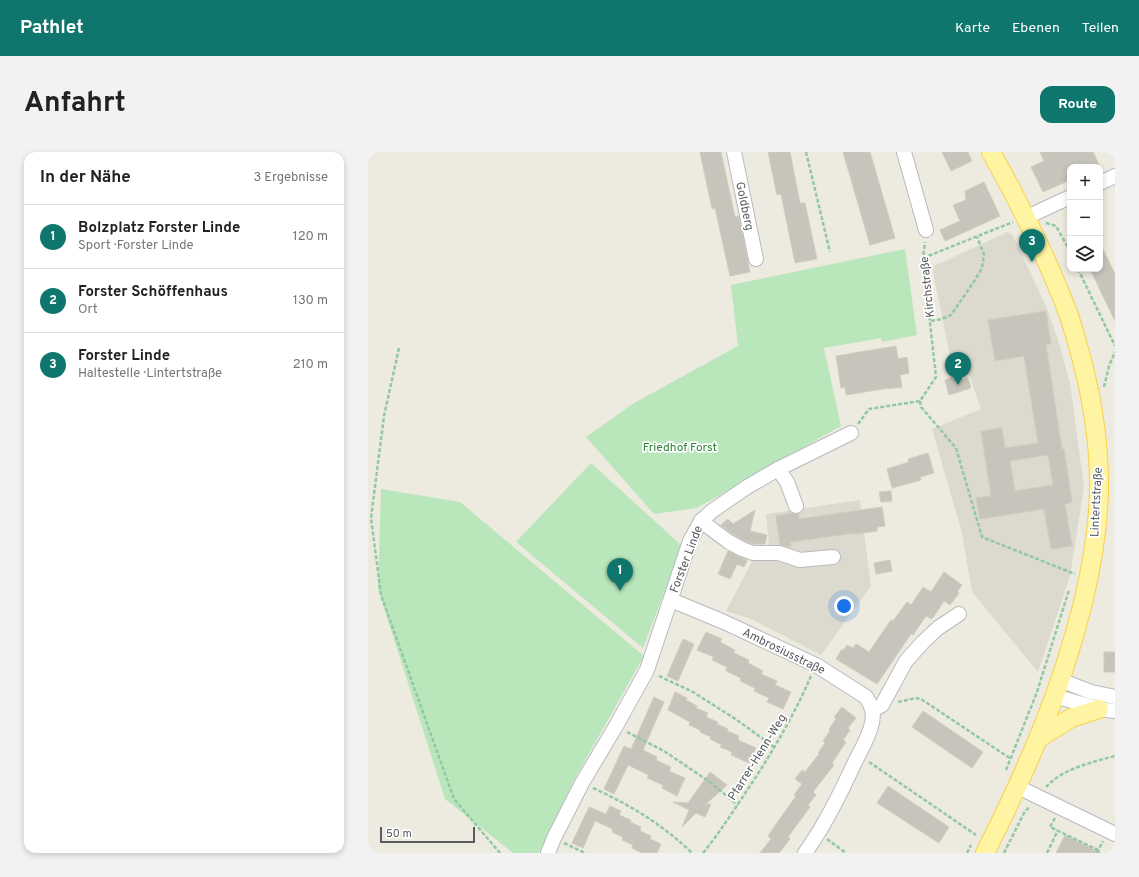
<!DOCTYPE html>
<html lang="de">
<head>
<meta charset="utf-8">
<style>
	body { margin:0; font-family:Overpass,sans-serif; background:#f2f2f2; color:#222 }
	.controls { position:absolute; right:12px; top:12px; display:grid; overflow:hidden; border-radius:8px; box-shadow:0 2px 6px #0003 }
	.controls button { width:36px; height:36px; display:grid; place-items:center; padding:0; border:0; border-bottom:1px solid #e0e0e0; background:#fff; color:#222; font:20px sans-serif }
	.scale { position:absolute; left:12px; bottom:10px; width:95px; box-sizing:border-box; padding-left:4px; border:2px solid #585c61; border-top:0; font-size:11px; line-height:14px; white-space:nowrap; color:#585c61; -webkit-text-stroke:3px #fff; paint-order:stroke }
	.you { position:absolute; left:476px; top:454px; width:14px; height:14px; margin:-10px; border:3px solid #fff; border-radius:50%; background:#1a73e8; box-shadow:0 0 0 6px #1a73e833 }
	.badge { display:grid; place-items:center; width:26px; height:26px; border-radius:50%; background:#0f766e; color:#fff; font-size:13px; font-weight:700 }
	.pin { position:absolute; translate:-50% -33px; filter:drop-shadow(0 1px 2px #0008) }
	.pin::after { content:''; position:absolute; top:21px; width:14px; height:12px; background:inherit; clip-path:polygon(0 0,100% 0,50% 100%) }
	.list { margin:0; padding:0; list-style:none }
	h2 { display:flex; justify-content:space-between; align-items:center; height:52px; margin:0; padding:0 16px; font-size:17px }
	h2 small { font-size:13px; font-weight:400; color:#767676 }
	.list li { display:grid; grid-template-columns:26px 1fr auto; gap:12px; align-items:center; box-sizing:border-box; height:64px; padding:0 16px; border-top:1px solid #e0e0e0 }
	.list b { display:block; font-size:15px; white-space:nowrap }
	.list p { margin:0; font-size:13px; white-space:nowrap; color:#767676 }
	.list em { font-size:13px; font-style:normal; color:#767676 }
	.icon { flex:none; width:22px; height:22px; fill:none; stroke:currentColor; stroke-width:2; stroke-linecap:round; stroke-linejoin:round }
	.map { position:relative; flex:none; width:747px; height:701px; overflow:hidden; border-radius:12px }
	header { display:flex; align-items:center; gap:24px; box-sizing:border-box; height:56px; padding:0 20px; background:#0f766e; color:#fff }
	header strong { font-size:19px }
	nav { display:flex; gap:22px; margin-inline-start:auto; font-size:14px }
	.intro { display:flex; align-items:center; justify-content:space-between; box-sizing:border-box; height:96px; padding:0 24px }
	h1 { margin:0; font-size:28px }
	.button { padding:10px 18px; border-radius:12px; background:#0f766e; color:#fff; font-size:14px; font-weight:700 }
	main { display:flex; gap:24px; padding:0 24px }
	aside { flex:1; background:#fff; border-radius:12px; box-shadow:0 2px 6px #0003 }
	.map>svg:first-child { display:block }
	.education { fill:#dcd9ce }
	.green { fill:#b9e7bb }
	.building { fill:#c7c4bc; stroke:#d1ccbd; fill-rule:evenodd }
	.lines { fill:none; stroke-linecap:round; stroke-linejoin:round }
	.minor-casing { stroke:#b7babf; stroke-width:16 }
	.major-casing { stroke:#fad04a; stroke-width:20 }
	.path { stroke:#92c8a3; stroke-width:2.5; stroke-dasharray:4 2; stroke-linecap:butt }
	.minor { stroke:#fff; stroke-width:14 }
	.major { stroke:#fff4a2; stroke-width:18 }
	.labels { text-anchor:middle; stroke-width:3.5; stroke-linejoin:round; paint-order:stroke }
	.street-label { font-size:12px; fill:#585c61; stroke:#fff }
	.park-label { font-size:12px; fill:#2e8335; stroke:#fff }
</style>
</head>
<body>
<header>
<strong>Pathlet</strong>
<nav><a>Karte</a><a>Ebenen</a><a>Teilen</a></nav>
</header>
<div class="intro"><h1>Anfahrt</h1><a class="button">Route</a></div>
<main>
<aside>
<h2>In der Nähe<small>3 Ergebnisse</small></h2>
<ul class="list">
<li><span class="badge">1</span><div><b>Bolzplatz Forster Linde</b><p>Sport · Forster Linde</p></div><em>120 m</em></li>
<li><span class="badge">2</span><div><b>Forster Schöffenhaus</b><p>Ort</p></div><em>130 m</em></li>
<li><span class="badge">3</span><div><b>Forster Linde</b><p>Haltestelle · Lintertstraße</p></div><em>210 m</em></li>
</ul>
</aside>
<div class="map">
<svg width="747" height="701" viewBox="0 0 747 701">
	<rect width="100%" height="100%" fill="#edeadf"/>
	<!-- education -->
	<g class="education">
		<path d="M 640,80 L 645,84 L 678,154 L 690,188 L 702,231 L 716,335 L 702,424 L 670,520 L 604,440 L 594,381 L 564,277 L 613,257 L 599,217 L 585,219 L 564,115 Z"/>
		<path d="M 492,348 L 503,434 L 453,503 L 383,467 L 358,459 L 386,406 L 402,405 L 398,362 Z"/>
	</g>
	<!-- green -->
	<g class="green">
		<path d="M 537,97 L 549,183 L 514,190 L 513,186 L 456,196 L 473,274 L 329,356 L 286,362 L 218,285 L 266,251 L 370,194 L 363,133 Z"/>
		<path d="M 223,311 L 314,394 L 275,496 L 148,390 Z"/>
		<path d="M 13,337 L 92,350 L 276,504 L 206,628 L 171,701 L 145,701 L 77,647 L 10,437 Z"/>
	</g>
	<!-- building -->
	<g class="building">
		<path d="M 332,0 L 353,0 L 367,65 L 371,64 L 382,120 L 362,124 L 347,56 L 344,57 Z"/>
		<path d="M 400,0 L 422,0 L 432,51 L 437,51 L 449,107 L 427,111 L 413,42 L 409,43 Z"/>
		<path d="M 475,0 L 502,0 L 527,86 L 502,93 Z"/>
		<path d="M 574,0 L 600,0 L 604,9 L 583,19 Z"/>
		<path d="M 672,0 L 725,0 L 732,15 L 702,15 L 702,28 L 675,40 L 663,15 L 676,9 Z"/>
		<path d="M 616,30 L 632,64 L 577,89 L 572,78 L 592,69 L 585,53 L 598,48 L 597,39 Z"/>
		<path d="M 732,91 L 747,122 L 747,169 L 722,117 L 732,117 Z"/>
		<path d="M 678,159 L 683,192 L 678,193 L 694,297 L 696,297 L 704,350 L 697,352 L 704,394 L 683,397 L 676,357 L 612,367 L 608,346 L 623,344 L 613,279 L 634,276 L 637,296 L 670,291 L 656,204 L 627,209 L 620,168 ZM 680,303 L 685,333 L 647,339 L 642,309 Z"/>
		<path d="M 528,194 L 530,207 L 539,205 L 541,221 L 532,223 L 534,235 L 521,237 L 521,236 L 478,243 L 477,235 L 473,236 L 468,204 Z"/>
		<path d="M 586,225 L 588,230 L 600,226 L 603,236 L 581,243 L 577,228 Z"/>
		<path d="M 560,301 L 566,321 L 552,325 L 553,328 L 524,336 L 519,317 L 541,310 L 540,307 Z"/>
		<path d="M 523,339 L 524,349 L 513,350 L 511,340 Z"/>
		<path d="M 514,355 L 517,374 L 509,375 L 509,379 L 488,382 L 487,381 L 422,390 L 423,394 L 420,395 L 412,393 L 408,364 L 424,361 L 431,362 L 431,367 Z"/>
		<path d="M 387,358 L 382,379 L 399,383 L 397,392 L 386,392 L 377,389 L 366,383 L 353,373 L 360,367 L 365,372 Z"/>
		<path d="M 360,399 L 379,408 L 376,415 L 369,412 L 362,427 L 350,422 Z"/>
		<path d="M 522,408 L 524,419 L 508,422 L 506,411 Z"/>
		<path d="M 576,420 L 594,433 L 589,440 L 591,441 L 582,453 L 576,449 L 564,467 L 558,464 L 545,483 L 543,482 L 509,532 L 468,507 L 474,497 L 476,498 L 479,493 L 485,496 L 488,492 L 501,500 L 523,468 L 525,469 L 539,450 L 543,453 L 555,435 L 563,440 Z"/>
		<path d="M 338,480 L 354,487 L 352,490 L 367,498 L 366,501 L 381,508 L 380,511 L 395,519 L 393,522 L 409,529 L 407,533 L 423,540 L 415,557 L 399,550 L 401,546 L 386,539 L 387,536 L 372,529 L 373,526 L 358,519 L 359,515 L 344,508 L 346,505 L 329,498 Z"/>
		<path d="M 315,487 L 326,492 L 310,529 L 299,524 Z"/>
		<rect x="736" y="500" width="11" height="20"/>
		<path d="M 307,540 L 319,546 L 318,548 L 329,554 L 328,556 L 340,561 L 338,565 L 350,570 L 349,572 L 360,577 L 359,579 L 371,584 L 370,588 L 388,596 L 381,611 L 363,603 L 364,600 L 352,595 L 354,593 L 342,587 L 343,585 L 332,580 L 332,578 L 321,573 L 322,570 L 300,558 Z"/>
		<path d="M 286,545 L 296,550 L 275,598 L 289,605 L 288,608 L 303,615 L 301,619 L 317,626 L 309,644 L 294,636 L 295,633 L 279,626 L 281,623 L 260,613 L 246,642 L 236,637 L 256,594 L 263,597 Z"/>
		<path d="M 474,555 L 488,566 L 480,576 L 482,578 L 475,588 L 478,590 L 464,611 L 466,613 L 445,640 L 448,643 L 440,653 L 442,655 L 420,685 L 422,687 L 411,701 L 392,701 L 403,687 L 400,684 L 406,675 L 428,644 L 426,643 L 434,632 L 427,627 L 434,618 L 437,620 L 451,602 L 450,601 L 457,591 L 455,589 L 462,579 L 461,577 L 468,567 L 466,565 Z"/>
		<path d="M 555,559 L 615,600 L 604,616 L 544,575 Z"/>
		<path d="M 342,620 L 359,633 L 338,652 L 343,652 L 337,665 L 328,661 L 314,675 L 321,658 L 305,650 L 320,651 Z"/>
		<path d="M 520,634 L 581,675 L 571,691 L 509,651 Z"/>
		<path d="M 242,654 L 253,659 L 251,663 L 263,668 L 262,670 L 273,675 L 272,679 L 283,684 L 282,687 L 293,692 L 289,701 L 274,701 L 264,696 L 265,693 L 254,688 L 255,685 L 244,680 L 245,677 L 227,669 L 215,696 L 204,691 L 221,655 L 238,662 Z"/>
		<path d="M 697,683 L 733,701 L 688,701 Z"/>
	</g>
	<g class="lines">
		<defs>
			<g id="minor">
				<path d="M 366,0 L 388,107"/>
				<path d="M 536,0 L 558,78"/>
				<path d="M 732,31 L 747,24"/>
				<path d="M 659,65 L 702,45"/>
				<path d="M 410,317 L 419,330 L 428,354"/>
				<path d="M 333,369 L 361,390 L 374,397 L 385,401 L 411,401 L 432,408 L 465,405"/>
				<path d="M 303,448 L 356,470 L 448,513 L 498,545 C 504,554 506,561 504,571 C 501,585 493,598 487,610 C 472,642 457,673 437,701"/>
				<path d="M 692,528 L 723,540 L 747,545"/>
				<path d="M 687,544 L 731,557 L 747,559"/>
				<path d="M 505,558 L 514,553 L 538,509 L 555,490 L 570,476 L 591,462"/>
				<path d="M 650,635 L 747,682"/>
				<path d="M 180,701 L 186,686 L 214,631 L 248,574 L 279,518 L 322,389 L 333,369 L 344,359 L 379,335 L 410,317 L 483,281"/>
			</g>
			<g id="major">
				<path d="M 671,586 L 703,566 L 731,557"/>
				<path d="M 617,701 C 658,620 693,540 715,451 C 724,413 731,373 731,333 C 731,286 723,239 710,194 C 707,183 704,172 700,161 C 679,105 652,52 623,0"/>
			</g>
		</defs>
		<!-- minor casing -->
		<use href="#minor" class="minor-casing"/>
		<!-- major casing -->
		<use href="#major" class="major-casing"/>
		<!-- path -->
		<g class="path">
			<path d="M 438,0 L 462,100"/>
			<path d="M 678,71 L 688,74 L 702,99"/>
			<path d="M 555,106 L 645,70"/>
			<path d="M 710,117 L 747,194"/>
			<path d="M 563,169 L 574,167 L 583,163 L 605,131 L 614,116 L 616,102 L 609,85"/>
			<path d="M 31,196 L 16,264 L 3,366 L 13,443 L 86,647 L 132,701"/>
			<path d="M 736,235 L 741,214 L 747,200"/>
			<path d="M 552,249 L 553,255 L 588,296 L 614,385 L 707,422"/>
			<path d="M 490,272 L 501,257 L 552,249 L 568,225 L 556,117 L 555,106 L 557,90"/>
			<path d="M 291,524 L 325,540 L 369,568 L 406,595"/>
			<path d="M 530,550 L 548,546 L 553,547 L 643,607"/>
			<path d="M 259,580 L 296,599 L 339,628 L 370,653"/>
			<path d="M 501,610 L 608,683"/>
			<path d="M 638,618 L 669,540 L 701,438"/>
			<path d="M 678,635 C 694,617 724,610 747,604"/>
			<path d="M 225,636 C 262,653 294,672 324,701"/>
			<path d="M 687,666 L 682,675 L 730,698"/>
			<path d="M 459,687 L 478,701"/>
			<path d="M 196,691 L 217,701"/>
			<path d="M 335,701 C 349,684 360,667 372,649 C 399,609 424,568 443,524"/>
			<path d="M 599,701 L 603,693"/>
			<path d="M 636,701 L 656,661 L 662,654"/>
			<path d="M 679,701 L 690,678"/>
			<path d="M 729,701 L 735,689"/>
		</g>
		<!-- minor -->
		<use href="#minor" class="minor"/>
		<!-- major -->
		<use href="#major" class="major"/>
	</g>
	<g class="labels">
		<!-- street labels -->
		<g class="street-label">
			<text transform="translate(377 54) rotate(78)" y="4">Goldberg</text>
			<text transform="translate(559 135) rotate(-96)" y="4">Kirchstraße</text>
			<text transform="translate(728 350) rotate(-87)" y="4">Lintertstraße</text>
			<text transform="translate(318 407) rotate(-69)" y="4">Forster Linde</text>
			<text transform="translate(416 499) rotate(26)" y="4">Ambrosiusstraße</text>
			<text transform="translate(389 605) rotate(-58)" y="4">Pfarrer-Henn-Weg</text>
		</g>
		<!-- park labels -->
		<g class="park-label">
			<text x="312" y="299">Friedhof Forst</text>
		</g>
	</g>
</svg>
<div class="controls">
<button>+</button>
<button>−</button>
<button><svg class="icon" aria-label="layers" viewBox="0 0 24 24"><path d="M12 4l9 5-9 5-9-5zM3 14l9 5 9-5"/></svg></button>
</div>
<div class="scale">50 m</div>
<div class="you"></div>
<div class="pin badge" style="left:252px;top:439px">1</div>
<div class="pin badge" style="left:590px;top:233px">2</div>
<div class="pin badge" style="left:664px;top:110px">3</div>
</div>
</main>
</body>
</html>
